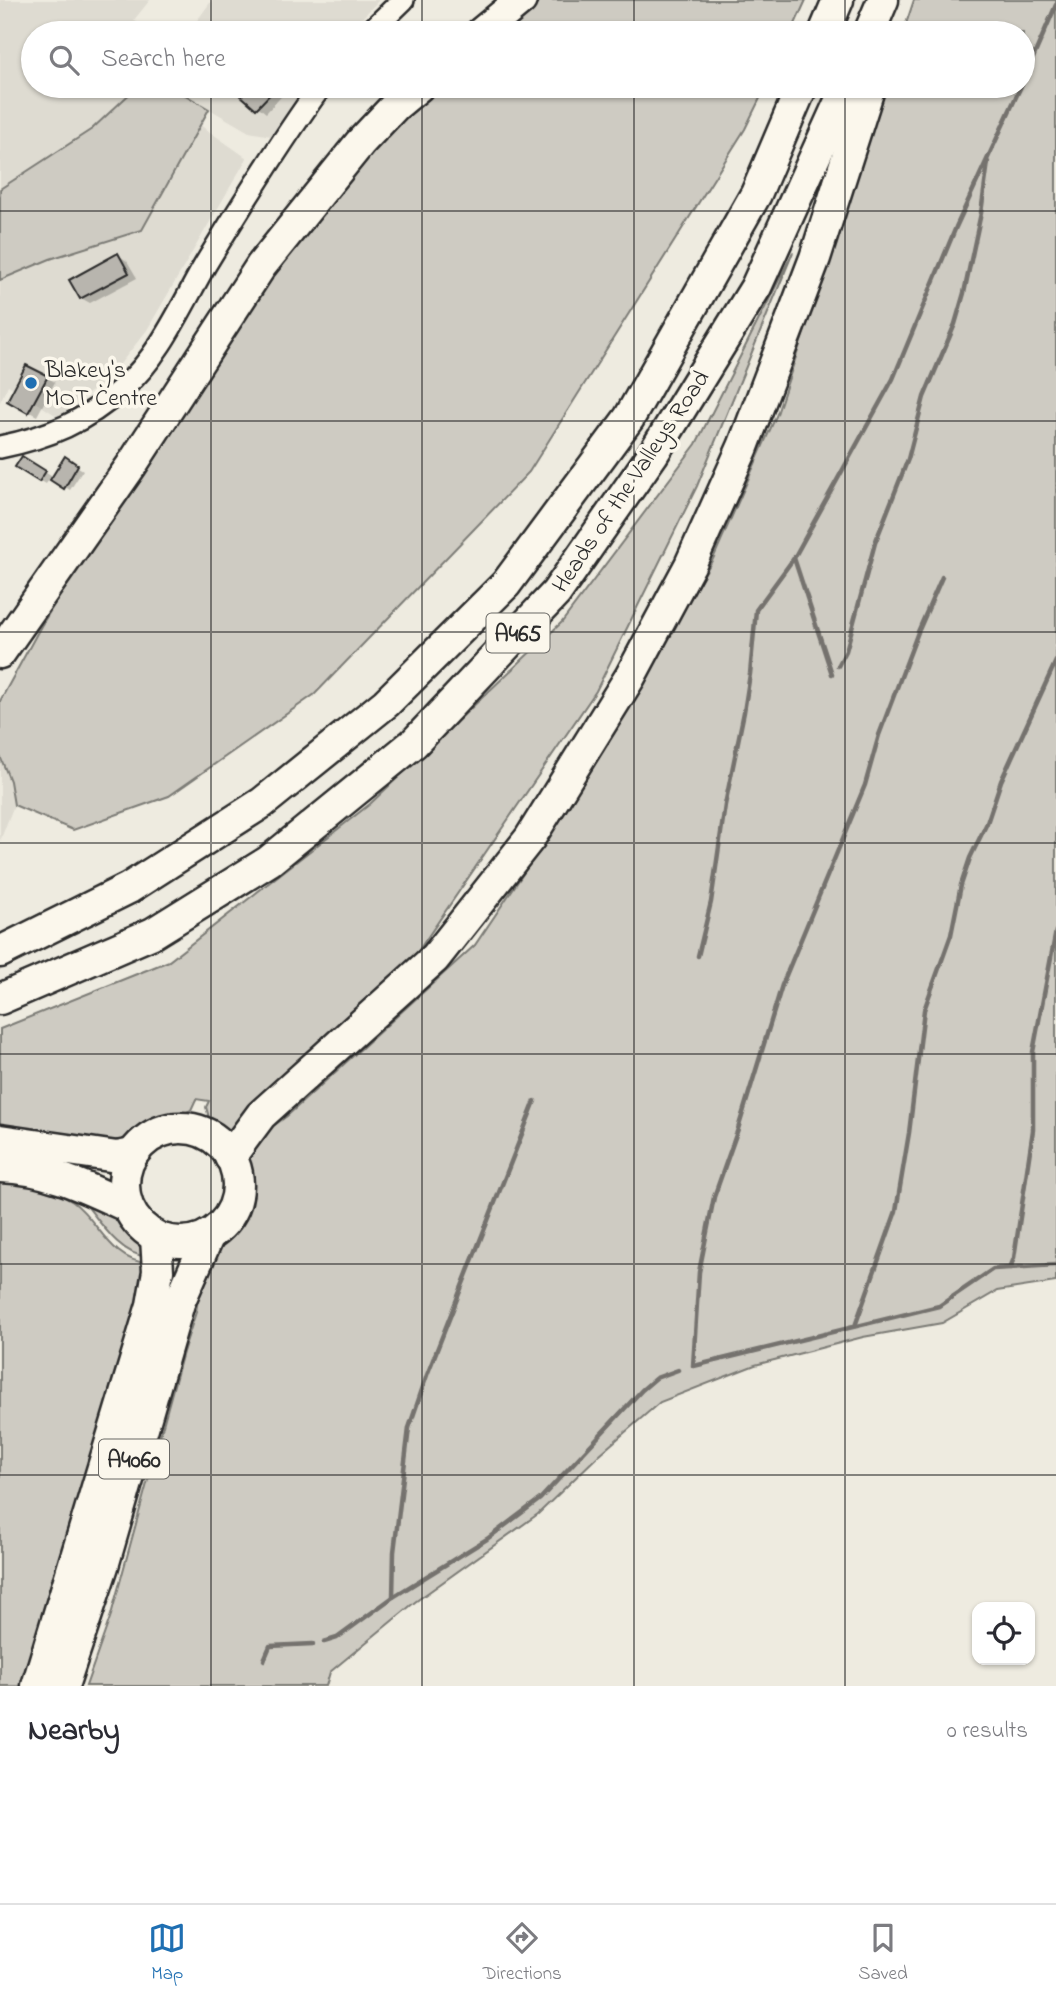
<!DOCTYPE html>
<html lang="en">
<head>
<meta charset="utf-8">
<style>
	body { margin:0; font-family:"Indie Flower",sans-serif; background:#f2f2f3; color:#2b2b33 }
	.controls { position:absolute; right:21px; bottom:21px; display:grid; overflow:hidden; border-radius:14px; box-shadow:0 2px 5px #0004 }
	.controls button { width:63px; height:63px; display:grid; place-items:center; padding:0; border:0; border-bottom:2px solid #e1e1e2; background:#fff; color:#2b2b33; font:35px sans-serif }
	.list { margin:0; padding:0; list-style:none }
	h2 { display:flex; justify-content:space-between; align-items:center; height:91px; margin:0; padding:0 28px; font-size:30px }
	h2 small { font-size:23px; font-weight:400; color:#7c7c81 }
	.icon { flex:none; width:38px; height:38px; fill:none; stroke:currentColor; stroke-width:2; stroke-linecap:round; stroke-linejoin:round }
	.map { position:relative; flex:none; width:1056px; height:1686px; overflow:hidden }
	.search { position:absolute; background:#fff; box-shadow:0 2px 5px #0004; left:21px; right:21px; top:21px; height:77px; display:flex; align-items:center; gap:18px; box-sizing:border-box; padding:0 24px; border-radius:38px; color:#7c7c81; font-size:26px }
	.sheet { height:217px; background:#fff }
	nav { display:flex; justify-content:space-around; align-items:center; box-sizing:border-box; height:98px; border-top:2px solid #e1e1e2; background:#fff; font-size:19px; color:#7c7c81 }
	nav a { display:grid; justify-items:center; gap:4px }
	nav .on { color:#1f6fb2 }
	.map>svg:first-child { display:block }
	.built { fill:#dedbd1 }
	.green { fill:#cecbc2; stroke:#7c7b76; stroke-width:2 }
	.shadow { fill:#0003 }
	.lines { fill:none; stroke-linecap:round; stroke-linejoin:round }
	.stream { stroke:#74726e; stroke-width:4.5 }
	.building { fill:#b8b5ae; stroke:#2b2b2b; stroke-width:2 }
	.minor-casing { stroke:#2b2b2b; stroke-width:26 }
	.highway-casing { stroke:#2b2b2b; stroke-width:35 }
	.minor { stroke:#fbf7ec; stroke-width:21 }
	.highway { stroke:#fbf7ec; stroke-width:30 }
	.grid { fill:none; stroke:#2b2b2b; stroke-width:2; stroke-opacity:0.55 }
	.poi-dot { fill:#1f6fb2; stroke:#fbf7ec; stroke-width:2.5 }
	.labels { text-anchor:middle; stroke-width:7; stroke-linejoin:round; paint-order:stroke }
	.shield { fill:#fbf7ec; stroke:#696865; stroke-width:2 }
	.shield-label { font-size:23px; font-weight:bold; fill:#2b2b2b }
	.poi-label { font-size:24px; fill:#2b2b2b; stroke:#fbf7ec; text-anchor:start }
	.street-label { font-size:24px; fill:#2b2b2b; stroke:#fbf7ec }
</style>
</head>
<body>
<div class="map">
<svg width="1056" height="1686" viewBox="0 0 1056 1686">
	<rect width="100%" height="100%" fill="#eeebe0"/>
	<filter id="ink" filterUnits="userSpaceOnUse"><feTurbulence type="fractalNoise" baseFrequency=".0143" numOctaves="2"/><feDisplacementMap in="SourceGraphic" scale="14" xChannelSelector="R" yChannelSelector="G"/><feConvolveMatrix kernelMatrix="1 2 1 2 8 2 1 2 1" color-interpolation-filters="sRGB"/></filter>
	<g filter="url(#ink)">
		<!-- built -->
		<g class="built">
			<path d="M 0,0 L 150,0 L 134,20 L 150,33 L 33,33 L 33,86 L 138,86 L 92,129 L 0,189 Z"/>
			<path d="M 212,0 L 379,0 L 348,33 L 188,33 Z"/>
			<path d="M 170,86 L 308,86 L 271,136 L 249,132 Z"/>
			<path d="M 200,125 L 247,158 L 147,330 L 109,378 L 65,412 L 57,416 L 8,385 L 0,402 L 0,280 L 50,259 L 142,230 Z"/>
			<path d="M 0,756 L 10,781 L 14,805 L 0,841 Z"/>
		</g>
		<!-- green -->
		<g class="green">
			<path d="M 536,0 L 806,0 L 791,33 L 493,33 Z"/>
			<path d="M 914,0 L 1056,0 L 1056,1282 L 997,1291 L 942,1323 L 863,1337 L 755,1365 L 660,1402 L 600,1454 L 538,1514 L 415,1602 L 330,1672 L 326,1686 L 86,1686 L 111,1615 L 183,1352 L 196,1312 L 201,1278 L 247,1204 L 249,1152 L 261,1135 L 287,1116 L 475,945 L 562,816 L 713,559 L 777,414 L 886,86 L 1023,86 L 1023,33 L 903,33 Z"/>
			<path d="M 138,86 L 170,86 L 209,109 L 142,230 L 50,259 L 0,280 L 0,189 L 92,129 Z"/>
			<path d="M 435,86 L 766,86 L 745,129 L 529,472 L 315,694 L 169,796 L 73,830 L 14,805 L 10,781 L 0,756 L 0,701 L 41,626 L 151,448 L 271,272 L 394,123 Z"/>
			<path d="M 793,252 L 697,486 L 596,691 L 412,960 L 230,1136 L 210,1121 L 206,1107 L 209,1101 L 196,1099 L 191,1110 L 183,1114 L 157,1116 L 134,1131 L 126,1141 L 106,1146 L 0,1127 L 0,1029 L 169,961 L 370,804 L 562,622 L 696,444 Z"/>
			<path d="M 0,1181 C 26,1184 50,1187 73,1202 C 99,1221 110,1260 147,1263 L 145,1278 L 23,1686 L 0,1686 Z"/>
			<path d="M 80,1197 C 107,1209 141,1224 148,1257 C 118,1255 98,1218 80,1197 Z"/>
		</g>
		<!-- shadow -->
		<g class="shadow">
			<path d="M 233,86 L 291,86 L 266,113 Z"/>
			<path d="M 118,255 L 127,261 L 137,278 L 90,303 L 81,298 Z"/>
			<path d="M 27,367 L 55,382 L 37,416 L 9,401 Z"/>
			<path d="M 22,458 L 51,476 L 46,484 L 17,466 Z"/>
			<path d="M 65,459 L 83,470 L 70,490 L 52,479 Z"/>
		</g>
		<g class="lines">
			<!-- stream -->
			<g class="stream">
				<path d="M 1023,81 L 1056,5"/>
				<path d="M 794,558 L 832,674"/>
				<path d="M 838,666 L 846,651 L 875,543 L 908,459 L 924,397 L 955,324 L 964,293 L 981,213 L 988,162"/>
				<path d="M 698,956 L 711,902 L 725,805 L 744,712 L 750,674 L 756,610 L 794,558 L 893,379 L 956,227 L 1021,86"/>
				<path d="M 1010,1268 L 1014,1258 L 1033,1130 L 1033,1052 L 1056,931"/>
				<path d="M 855,1326 L 896,1211 L 909,1133 L 924,1010 L 951,935 L 961,885 L 970,858 L 987,823 L 1001,781 L 1056,661"/>
				<path d="M 693,1366 L 699,1272 L 714,1197 L 738,1129 L 782,985 L 865,785 L 879,735 L 918,632 L 942,577"/>
				<path d="M 694,1366 L 939,1306 L 993,1269 L 1056,1265"/>
				<path d="M 393,1597 L 394,1552 L 409,1428 L 427,1375 L 535,1101"/>
				<path d="M 324,1642 L 337,1638 L 393,1597 L 487,1539 L 540,1499 L 642,1390 L 656,1378 L 678,1370"/>
				<path d="M 264,1660 L 270,1646 L 313,1644"/>
			</g>
		</g>
		<!-- building -->
		<g class="building">
			<path d="M 230,86 L 278,86 L 256,109 Z"/>
			<path d="M 118,253 L 129,273 L 80,299 L 69,280 Z"/>
			<path d="M 26,365 L 48,376 L 28,413 L 7,401 Z"/>
			<path d="M 22,456 L 46,471 L 39,482 L 15,467 Z"/>
			<path d="M 65,456 L 78,465 L 64,489 L 50,480 Z"/>
		</g>
		<g class="lines">
			<defs>
				<g id="minor">
					<path d="M 369,33 L 403,0"/>
					<path d="M 0,447 C 49,437 85,422 123,388 C 160,356 181,307 205,265 C 242,204 279,144 321,86"/>
				</g>
				<g id="highway">
					<path d="M 481,33 L 521,0"/>
					<path d="M 824,33 L 838,0"/>
					<path d="M 869,33 L 883,0"/>
					<path d="M 0,653 L 131,466 L 261,266 L 360,143 L 395,106 L 419,86"/>
					<path d="M 0,952 L 129,888 L 262,803 L 386,703 L 506,584 L 629,418 L 756,194 L 802,86"/>
					<path d="M 0,999 L 153,933 L 269,861 L 414,743 L 556,593 L 653,454 L 756,287 L 847,86"/>
					<circle cx="181" cy="1185" r="57"/>
					<path d="M 0,1140 L 117,1157 L 133,1154"/>
					<path d="M 230,1157 L 261,1115 L 435,958 L 530,838 L 630,677 L 690,565 L 743,447 L 815,258 L 870,86"/>
					<path d="M 0,1167 C 47,1168 87,1188 128,1207"/>
					<path d="M 37,1686 L 152,1305 L 158,1271 L 156,1237"/>
					<path d="M 63,1686 L 103,1566 L 179,1303 L 209,1235"/>
				</g>
			</defs>
			<!-- minor casing -->
			<use href="#minor" class="minor-casing"/>
			<!-- highway casing -->
			<use href="#highway" class="highway-casing"/>
			<!-- minor -->
			<use href="#minor" class="minor"/>
			<!-- highway -->
			<use href="#highway" class="highway"/>
		</g>
	</g>
	<!-- grid -->
	<path class="grid" d="M 211,0 L 211,33M 422,0 L 422,33M 634,0 L 634,33M 845,0 L 845,33M 211,86 L 211,1686M 422,86 L 422,1686M 634,86 L 634,1686M 845,86 L 845,1686M 0,211 L 1056,211M 0,421 L 1056,421M 0,632 L 1056,632M 0,843 L 1056,843M 0,1054 L 1056,1054M 0,1264 L 1056,1264M 0,1475 L 1056,1475"/>
	<!-- markers -->
	<circle class="poi-dot" cx="31" cy="383" r="7"/>
	<g class="labels">
		<!-- shield labels -->
		<g class="shield">
			<rect x="486.5" y="613.5" width="63" height="39" rx="5"/>
			<rect x="99" y="1439.5" width="70" height="39" rx="5"/>
		</g>
		<g class="shield-label">
			<text x="518" y="641">A465</text>
			<text x="134" y="1467">A4060</text>
		</g>
		<!-- poi labels -->
		<g class="poi-label">
			<text x="45" y="377">Blakey's<tspan x="45" dy="28">MOT Centre</tspan></text>
		</g>
		<!-- street labels -->
		<g class="street-label">
			<text transform="translate(630 481) rotate(-56)" y="8">Heads of the Valleys Road</text>
		</g>
	</g>
</svg>
<div class="controls">
<button><svg class="icon" aria-label="locate" viewBox="0 0 24 24"><circle cx="12" cy="12" r="6"/><path d="M12 2v4M12 18v4M2 12h4M18 12h4"/></svg></button>
</div>
<div class="search"><svg class="icon" aria-label="search" viewBox="0 0 24 24"><circle cx="10" cy="10" r="6"/><path d="M15 15l6 6"/></svg>Search here</div>
</div>
<section class="sheet">
<h2>Nearby<small>0 results</small></h2>
<ul class="list">
</ul>
</section>
<nav>
<a class="on"><svg class="icon" aria-label="map" viewBox="0 0 24 24"><path d="M3 6l6-2 6 2 6-2v14l-6 2-6-2-6 2zM9 4v14M15 6v14"/></svg>Map</a>
<a><svg class="icon" aria-label="directions" viewBox="0 0 24 24"><path d="M12 3l9 9-9 9-9-9zM9 14v-3h6M13 9l2 2-2 2"/></svg>Directions</a>
<a><svg class="icon" aria-label="saved" viewBox="0 0 24 24"><path d="M7 4h10v16l-5-4-5 4z"/></svg>Saved</a>
</nav>
</body>
</html>
